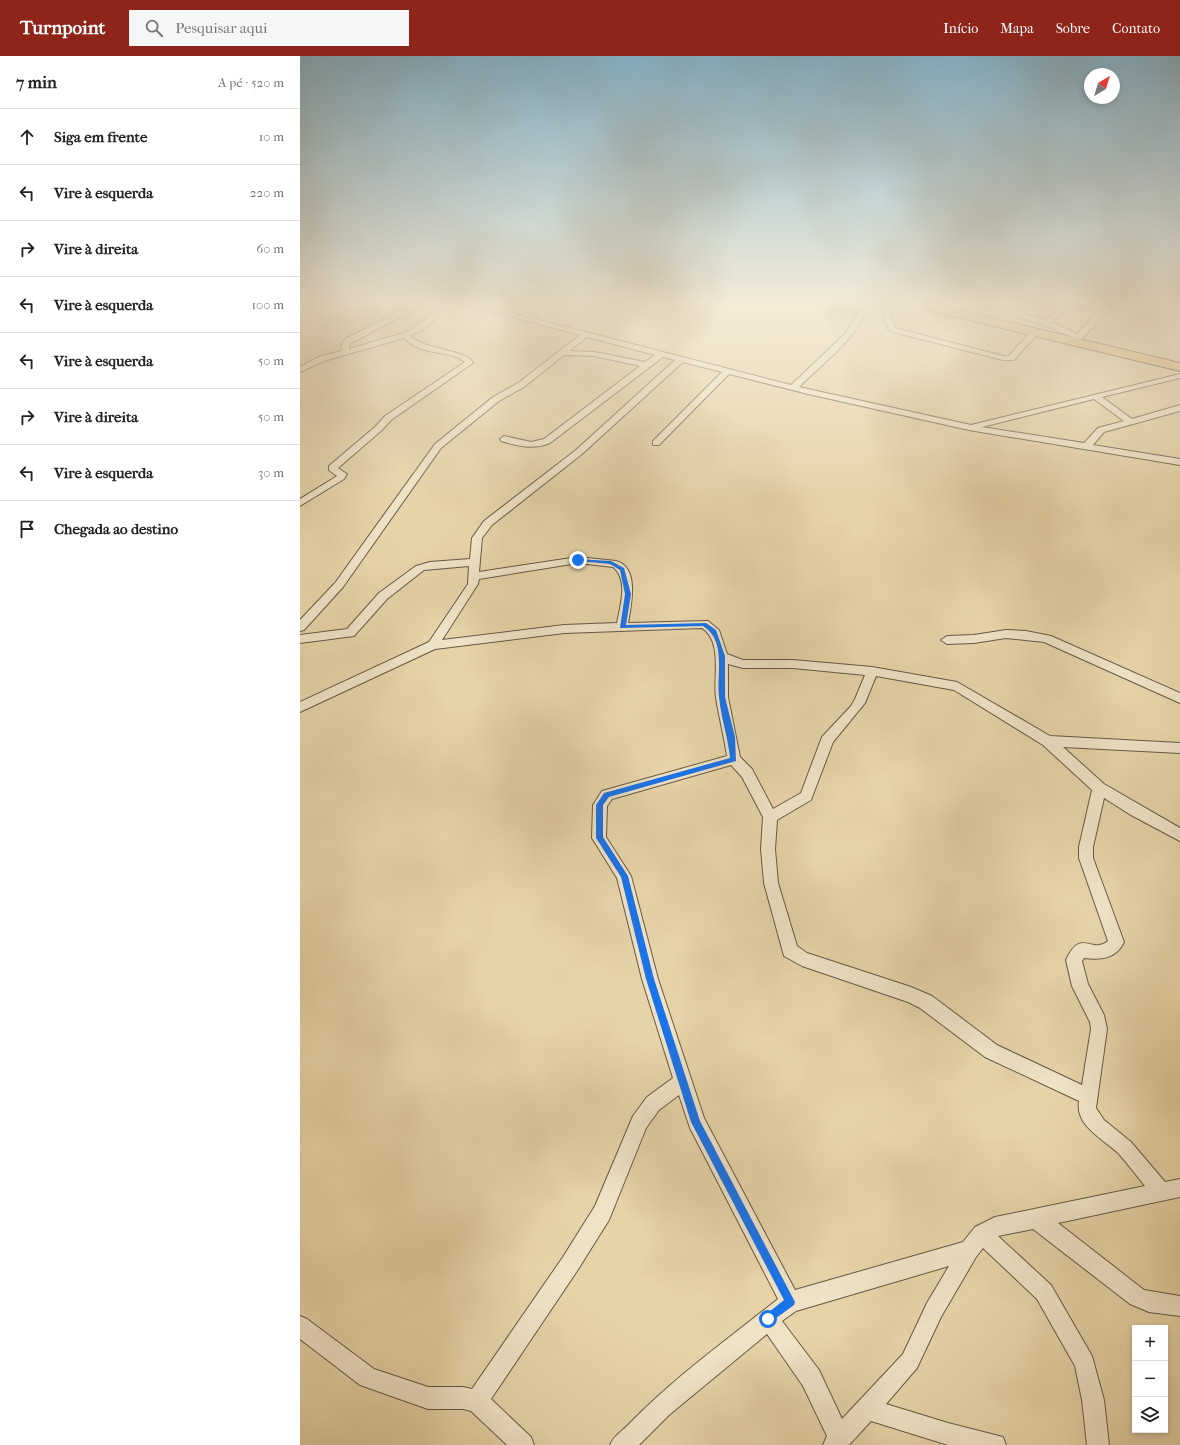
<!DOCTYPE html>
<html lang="pt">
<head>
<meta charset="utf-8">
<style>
	body { margin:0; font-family:"IM FELL French Canon",serif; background:#f6f6f6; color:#222 }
	.controls { position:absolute; right:12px; bottom:12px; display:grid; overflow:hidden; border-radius:0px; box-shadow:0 2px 6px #0003 }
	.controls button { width:36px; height:36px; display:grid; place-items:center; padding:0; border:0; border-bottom:1px solid #e0e0e0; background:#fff; color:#222; font:20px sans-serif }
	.compass { position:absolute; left:784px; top:12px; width:36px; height:36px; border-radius:50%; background:#fff; box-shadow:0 2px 6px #0003; rotate:38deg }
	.stop { position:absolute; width:12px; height:12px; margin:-9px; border:3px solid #1a73e8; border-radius:50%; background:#fff }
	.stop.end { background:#1a73e8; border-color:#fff; box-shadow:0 1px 4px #0008 }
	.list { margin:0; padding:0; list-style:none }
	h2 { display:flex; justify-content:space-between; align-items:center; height:52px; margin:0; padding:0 16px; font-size:17px }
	h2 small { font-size:13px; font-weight:400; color:#767676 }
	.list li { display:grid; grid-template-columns:26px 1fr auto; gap:12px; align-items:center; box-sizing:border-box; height:56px; padding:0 16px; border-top:1px solid #e0e0e0 }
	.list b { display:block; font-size:15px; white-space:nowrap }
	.list em { font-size:13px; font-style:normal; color:#767676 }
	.icon { flex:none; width:22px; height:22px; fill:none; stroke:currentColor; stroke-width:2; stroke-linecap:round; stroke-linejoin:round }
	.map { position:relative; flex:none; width:880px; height:1389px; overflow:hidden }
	header { display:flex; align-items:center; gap:24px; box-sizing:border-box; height:56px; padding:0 20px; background:#8f2418; color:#fff }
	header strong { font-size:19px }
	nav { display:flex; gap:22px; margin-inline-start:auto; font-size:14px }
	.search { width:280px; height:36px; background:#f6f6f6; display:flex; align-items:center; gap:10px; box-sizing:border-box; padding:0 14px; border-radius:0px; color:#767676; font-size:15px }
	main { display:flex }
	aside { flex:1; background:#fff }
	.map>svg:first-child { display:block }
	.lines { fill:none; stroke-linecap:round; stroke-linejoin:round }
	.street-casing { stroke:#665947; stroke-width:2 }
	.highway-casing { stroke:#3c3027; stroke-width:2 }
	.street { fill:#efe2c6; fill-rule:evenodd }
	.highway { fill:#e3ba74; fill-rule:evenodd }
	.route { fill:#1a73e8 }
</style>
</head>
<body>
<header>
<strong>Turnpoint</strong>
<div class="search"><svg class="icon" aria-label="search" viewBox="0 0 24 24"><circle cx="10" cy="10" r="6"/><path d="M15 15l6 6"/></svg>Pesquisar aqui</div>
<nav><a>Início</a><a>Mapa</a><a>Sobre</a><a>Contato</a></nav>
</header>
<main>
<aside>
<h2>7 min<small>A pé · 520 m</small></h2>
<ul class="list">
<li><svg class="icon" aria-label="ahead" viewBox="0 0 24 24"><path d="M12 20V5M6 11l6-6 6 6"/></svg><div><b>Siga em frente</b></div><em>10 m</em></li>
<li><svg class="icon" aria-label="left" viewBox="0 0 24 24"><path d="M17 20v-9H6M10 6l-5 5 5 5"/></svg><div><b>Vire à esquerda</b></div><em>220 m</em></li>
<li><svg class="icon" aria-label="right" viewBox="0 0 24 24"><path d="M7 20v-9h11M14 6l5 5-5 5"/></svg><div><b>Vire à direita</b></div><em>60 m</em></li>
<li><svg class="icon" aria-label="left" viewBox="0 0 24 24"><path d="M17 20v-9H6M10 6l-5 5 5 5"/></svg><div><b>Vire à esquerda</b></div><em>100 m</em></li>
<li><svg class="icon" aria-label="left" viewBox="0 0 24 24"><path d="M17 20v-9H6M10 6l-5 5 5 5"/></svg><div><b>Vire à esquerda</b></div><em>50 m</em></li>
<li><svg class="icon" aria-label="right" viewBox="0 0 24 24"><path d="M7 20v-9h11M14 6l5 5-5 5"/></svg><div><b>Vire à direita</b></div><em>50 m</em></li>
<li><svg class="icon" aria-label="left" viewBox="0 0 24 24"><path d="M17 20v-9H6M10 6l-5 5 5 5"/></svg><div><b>Vire à esquerda</b></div><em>30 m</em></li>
<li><svg class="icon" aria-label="arrive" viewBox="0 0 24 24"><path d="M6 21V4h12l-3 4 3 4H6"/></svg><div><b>Chegada ao destino</b></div></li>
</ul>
</aside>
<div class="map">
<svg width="880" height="1389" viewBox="0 0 880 1389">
	<rect width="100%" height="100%" fill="#e6d3a7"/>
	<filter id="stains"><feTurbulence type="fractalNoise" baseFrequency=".005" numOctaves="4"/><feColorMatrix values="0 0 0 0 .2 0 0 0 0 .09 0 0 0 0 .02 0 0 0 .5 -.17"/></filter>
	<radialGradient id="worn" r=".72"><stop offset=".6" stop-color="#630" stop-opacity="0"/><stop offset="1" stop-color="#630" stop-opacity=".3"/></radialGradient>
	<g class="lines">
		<defs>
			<g id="street">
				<path d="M 111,250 L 121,250 L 53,286 L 50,288 L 49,293 L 110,275 L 140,250 L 148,250 L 124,273 L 110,280 C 124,294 169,294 173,307 L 91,364 L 82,374 L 38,412 L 47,418 L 44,423 L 0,450 L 0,443 L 37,420 L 29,414 L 29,410 L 76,370 L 85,360 L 165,306 C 149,293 122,301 104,282 L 24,305 L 0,316 L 0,311 L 18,301 L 41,295 L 42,287 L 47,282 Z"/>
				<path d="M 173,250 L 185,250 L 491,329 L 546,277 L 561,251 L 571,250 C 562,259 559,271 550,281 C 535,299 516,314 499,331 L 671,369 L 880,318 L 880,322 L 802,341 L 832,363 L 880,349 L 880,355 L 804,376 L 793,389 L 880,403 L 880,409 L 669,374 L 508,338 L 429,318 L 359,389 L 353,389 L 353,385 L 422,316 L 383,306 L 282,398 L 192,469 L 182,482 L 179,516 L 278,501 L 316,505 C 340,511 331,550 328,567 L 408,565 L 419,574 L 427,598 L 443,604 L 493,604 L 572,611 L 657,626 L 750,680 L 880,687 L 880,697 L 763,691 L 804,728 L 880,772 L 880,785 L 831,759 L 804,742 L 793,791 L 793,802 L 824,886 C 816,903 801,904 784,902 L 782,905 L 788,928 L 804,959 L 807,973 L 796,1052 L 804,1064 L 831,1086 L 865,1126 L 880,1123 L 880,1141 L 758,1167 L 844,1234 L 880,1240 L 880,1260 L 849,1256 L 830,1248 L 733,1173 L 698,1180 L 751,1229 L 792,1300 L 804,1344 L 809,1389 L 787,1389 L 782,1344 L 775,1310 L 737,1243 L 683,1192 L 676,1201 L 641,1261 L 617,1312 L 586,1348 L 648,1367 L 703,1381 L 706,1389 L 648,1389 L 571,1365 L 549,1389 L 523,1389 L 527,1380 L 503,1330 L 467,1278 L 369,1359 L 339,1389 L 310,1389 C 314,1379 323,1375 330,1367 C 375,1321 428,1283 478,1243 L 390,1072 L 379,1039 L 359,1054 L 346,1072 L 309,1164 L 277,1215 L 191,1343 L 231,1381 L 234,1389 L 207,1389 L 171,1355 L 163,1353 L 128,1353 L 60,1329 L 0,1283 L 0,1260 L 7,1263 L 74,1313 L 128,1331 L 163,1331 L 172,1333 L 263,1201 L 295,1150 L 333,1060 L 347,1041 L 373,1022 L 342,923 L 317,822 L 292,782 L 293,749 L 302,735 L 427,700 C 424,680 419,661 416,642 C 413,620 423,586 402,572 L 264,577 L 135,593 L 0,656 L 0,646 L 129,586 L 168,528 L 169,510 L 124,514 L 87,543 L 54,580 L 0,587 L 0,579 L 47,573 L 79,537 L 116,510 L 130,506 L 170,503 L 172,482 L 184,465 L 276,394 L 375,304 L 363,301 L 250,387 C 233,394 218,390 201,385 L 200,383 L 204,380 L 231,386 L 244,383 L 340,310 L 294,300 L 264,299 L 224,331 L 199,345 L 141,392 L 43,531 L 4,574 L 0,575 L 0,564 L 35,527 L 135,388 L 193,341 L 218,327 L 280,279 ZM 287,281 L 355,299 L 345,306 L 294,296 L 269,295 ZM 794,343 L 824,365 L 798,372 L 784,387 L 682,371 ZM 278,507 L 313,511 C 329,524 320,550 317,567 L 264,569 L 142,584 L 178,528 L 179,523 ZM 428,608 L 443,612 L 493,612 L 565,619 L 555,643 L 551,650 L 522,681 L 501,737 L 473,753 L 452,713 L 440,701 L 428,641 ZM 576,620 L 654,634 L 743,689 L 792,734 L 779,791 L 779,802 L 808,885 C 791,899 781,871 766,904 L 772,930 L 790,966 L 791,973 L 782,1029 L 697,989 L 632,940 L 611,931 L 507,897 L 497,890 L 478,827 L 475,793 L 477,764 L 511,744 L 533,686 L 565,647 ZM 431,709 L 442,721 L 463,761 L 461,793 L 464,827 L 484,900 L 502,910 L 608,946 L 620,952 L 685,1001 L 779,1045 C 775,1071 804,1083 819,1098 C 828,1108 836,1119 845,1130 L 695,1161 L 675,1171 L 663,1186 L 495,1234 L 404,1062 L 358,923 L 331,820 L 306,781 L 307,750 L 312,743 ZM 649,1210 L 627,1247 L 603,1298 L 542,1363 L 519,1314 L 482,1265 L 496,1255 Z"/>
				<path d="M 580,250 L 588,250 L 595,272 L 703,300 L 709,300 L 731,275 L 738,277 L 714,304 L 703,304 L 589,275 Z"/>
				<path d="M 683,250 L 695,250 L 746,264 L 762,250 L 770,250 L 752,266 L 777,278 L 804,250 L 812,250 L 777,288 L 774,288 L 770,286 L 774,282 L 744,269 Z"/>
				<path d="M 706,574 L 726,575 L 751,580 L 880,637 L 880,647 L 744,586 L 706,582 L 674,587 L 647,588 L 641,584 L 647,580 L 674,579 Z"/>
			</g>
			<path id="highway" d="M 621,250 L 642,250 L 880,307 L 880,315 L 623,253 Z"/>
		</defs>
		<!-- street casing -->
		<use href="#street" class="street-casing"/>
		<!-- highway casing -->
		<use href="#highway" class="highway-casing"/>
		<!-- street -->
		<use href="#street" class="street"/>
		<!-- highway -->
		<use href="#highway" class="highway"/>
	</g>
	<!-- sky -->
	<linearGradient id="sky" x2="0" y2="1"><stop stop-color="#87b6cf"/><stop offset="0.56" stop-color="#f4ebd7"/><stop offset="1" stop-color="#f4ebd7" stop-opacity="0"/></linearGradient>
	<rect width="880" height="444" fill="url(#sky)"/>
	<!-- route -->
	<path class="route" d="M 276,503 L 311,505 L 324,512 L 331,538 L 326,569 L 406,567 L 416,574 L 425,600 L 425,641 L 435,681 L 436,705 L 309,741 L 303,749 L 303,781 L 328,820 L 354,923 L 400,1065 L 495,1246 L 494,1249 L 468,1268 L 464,1267 L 463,1263 L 464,1260 L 484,1244 L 391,1066 L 346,923 L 321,821 L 296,782 L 296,749 L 304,737 L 430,702 C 428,681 421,662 419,641 C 416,618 427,585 403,570 L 320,572 L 325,538 L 320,514 L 310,508 L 278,505 Z"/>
	<rect width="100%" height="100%" filter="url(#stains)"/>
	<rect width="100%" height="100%" fill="url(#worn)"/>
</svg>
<div class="controls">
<button>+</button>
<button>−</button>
<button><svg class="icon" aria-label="layers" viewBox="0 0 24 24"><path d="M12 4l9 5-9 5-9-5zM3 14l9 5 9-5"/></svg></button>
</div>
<svg class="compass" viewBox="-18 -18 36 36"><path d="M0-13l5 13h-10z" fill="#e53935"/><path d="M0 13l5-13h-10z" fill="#767676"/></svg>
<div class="stop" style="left:468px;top:1263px"></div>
<div class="stop end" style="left:278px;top:504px"></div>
</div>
</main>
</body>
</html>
